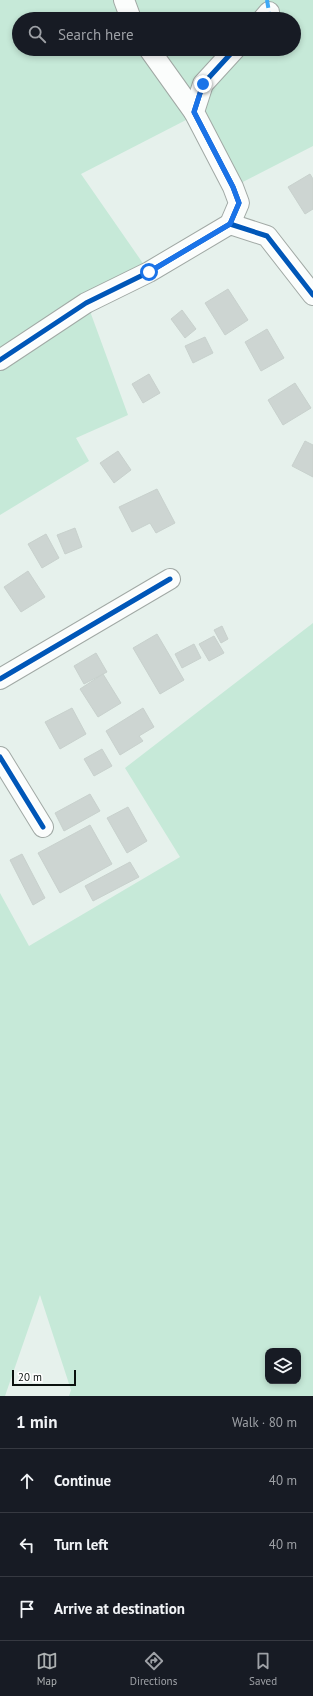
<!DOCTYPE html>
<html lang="en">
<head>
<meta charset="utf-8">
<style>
	body { margin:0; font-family:"PT Sans",sans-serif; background:#20242c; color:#f1f3f6 }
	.controls { position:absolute; right:12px; bottom:12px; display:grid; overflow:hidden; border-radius:8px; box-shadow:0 2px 6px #0003 }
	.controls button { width:36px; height:36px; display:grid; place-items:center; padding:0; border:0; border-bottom:1px solid #363941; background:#171b24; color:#f1f3f6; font:20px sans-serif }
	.scale { position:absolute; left:12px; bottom:10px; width:64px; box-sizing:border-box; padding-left:4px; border:2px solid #0a110e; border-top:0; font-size:11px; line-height:14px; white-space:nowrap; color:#0a110e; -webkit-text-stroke:3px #fff; paint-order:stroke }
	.stop { position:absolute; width:12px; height:12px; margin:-9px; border:3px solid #1a73e8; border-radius:50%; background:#fff }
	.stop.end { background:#1a73e8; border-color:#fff; box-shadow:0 1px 4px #0008 }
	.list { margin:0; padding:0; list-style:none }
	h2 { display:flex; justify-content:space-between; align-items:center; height:52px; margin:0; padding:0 16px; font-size:17px }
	h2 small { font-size:13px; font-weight:400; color:#9ea1a6 }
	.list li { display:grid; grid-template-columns:26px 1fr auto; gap:12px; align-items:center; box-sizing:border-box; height:64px; padding:0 16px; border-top:1px solid #363941 }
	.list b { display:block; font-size:15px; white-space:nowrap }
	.list em { font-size:13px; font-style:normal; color:#9ea1a6 }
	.icon { flex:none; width:22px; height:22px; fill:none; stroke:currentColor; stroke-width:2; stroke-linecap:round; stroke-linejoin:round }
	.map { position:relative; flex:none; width:313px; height:1396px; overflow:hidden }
	.search { position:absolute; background:#171b24; box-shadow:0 2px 6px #0003; left:12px; right:12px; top:12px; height:44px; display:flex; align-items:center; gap:10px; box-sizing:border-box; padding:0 14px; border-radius:22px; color:#9ea1a6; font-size:15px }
	.sheet { height:244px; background:#171b24 }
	nav { display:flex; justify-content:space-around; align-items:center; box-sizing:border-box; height:56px; border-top:1px solid #363941; background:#171b24; font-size:11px; color:#9ea1a6 }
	nav a { display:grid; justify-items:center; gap:2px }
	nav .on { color:#acb0b1 }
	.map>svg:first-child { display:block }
	.green { fill:#c6e9d8; fill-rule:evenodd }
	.building { fill:#cdd5d2; stroke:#c8d1cd }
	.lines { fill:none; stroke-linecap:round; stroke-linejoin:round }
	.minor-casing { stroke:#a1a9a5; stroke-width:22 }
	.minor { stroke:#fbfdfc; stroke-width:20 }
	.quiet { stroke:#3fa9f5; stroke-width:4; stroke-dasharray:8 4; stroke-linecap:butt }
	.cycleway-casing { stroke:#fff; stroke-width:8 }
	.cycleway { stroke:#0057b8; stroke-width:5 }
	.route { stroke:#1a73e8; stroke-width:5 }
</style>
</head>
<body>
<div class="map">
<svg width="313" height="1396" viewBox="0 0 313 1396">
	<rect width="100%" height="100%" fill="#e6f1ec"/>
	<!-- green -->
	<g class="green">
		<path d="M 0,0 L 313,0 L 313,146 L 233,187 L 214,151 L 186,120 L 81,174 L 149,272 L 87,303 L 128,415 L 76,438 L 89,461 L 0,515 ZM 19,19 L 294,19 L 294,49 L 19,49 Z"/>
		<path d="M 313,623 L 313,1396 L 69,1396 L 71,1390 L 40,1295 L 5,1396 L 0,1396 L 0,893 L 29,946 L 180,857 L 125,768 ZM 268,1351 L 298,1351 L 298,1381 L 268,1381 Z"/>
	</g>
	<!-- building -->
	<g class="building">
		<path d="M 310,174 L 313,179 L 313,209 L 305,214 L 288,187 Z"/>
		<path d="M 228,289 L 248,320 L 225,335 L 205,303 Z"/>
		<path d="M 182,310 L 196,329 L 185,338 L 171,319 Z"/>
		<path d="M 267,329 L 284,358 L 261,371 L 245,342 Z"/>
		<path d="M 205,337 L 213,353 L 193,363 L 185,346 Z"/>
		<path d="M 149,374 L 160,393 L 143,403 L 132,384 Z"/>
		<path d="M 295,383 L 311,408 L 283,425 L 268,400 Z"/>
		<path d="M 305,441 L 313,445 L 313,477 L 292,466 Z"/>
		<path d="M 118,451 L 131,470 L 114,483 L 100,463 Z"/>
		<path d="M 157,489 L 175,523 L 156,533 L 150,523 L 132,532 L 119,507 Z"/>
		<path d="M 75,528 L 82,547 L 65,554 L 57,535 Z"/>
		<path d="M 46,534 L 59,558 L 42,568 L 28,544 Z"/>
		<path d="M 28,571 L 45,597 L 21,612 L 4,587 Z"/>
		<path d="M 222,626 L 228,639 L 221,643 L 214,630 Z"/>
		<path d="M 157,634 L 184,680 L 160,694 L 133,648 Z"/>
		<path d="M 214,636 L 224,653 L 209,661 L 199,644 Z"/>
		<path d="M 194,644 L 201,658 L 182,668 L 175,654 Z"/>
		<path d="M 96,653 L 107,672 L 84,684 L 74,666 Z"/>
		<path d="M 103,674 L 121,703 L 98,717 L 80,689 Z"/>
		<path d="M 72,708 L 86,734 L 60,749 L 45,722 Z"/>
		<path d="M 143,708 L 154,727 L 139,736 L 143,741 L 120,755 L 106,731 Z"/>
		<path d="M 102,749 L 112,766 L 94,776 L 84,759 Z"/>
		<path d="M 90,794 L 100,811 L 64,831 L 55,813 Z"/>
		<path d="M 128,807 L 147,841 L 127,853 L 107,818 Z"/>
		<path d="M 90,825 L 112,864 L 60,893 L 38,853 Z"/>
		<path d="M 22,854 L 45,898 L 33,905 L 10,860 Z"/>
		<path d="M 130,862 L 139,877 L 93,901 L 85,886 Z"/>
	</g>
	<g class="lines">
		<defs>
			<g id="minor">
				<path d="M 124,0 L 131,19"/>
				<path d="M 263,19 L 269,12"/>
				<path d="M 149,49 L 194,112"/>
				<path d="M 230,224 L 239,203 L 233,187 L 194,112 L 203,84 L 235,49"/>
				<path d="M 0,360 L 86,303 L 149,272 L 230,224 L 267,236 L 313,295"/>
				<path d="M 0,679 L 170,579"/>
				<path d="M 0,757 L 43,827"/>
			</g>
		</defs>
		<!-- minor casing -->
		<use href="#minor" class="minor-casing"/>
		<!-- minor -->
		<use href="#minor" class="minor"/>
		<!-- quiet -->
		<path class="quiet" d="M 267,0 L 269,12"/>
		<defs>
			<g id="cycleway">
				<path d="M 230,224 L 239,203 L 233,187 L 194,112 L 203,84 L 235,49"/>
				<path d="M 0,360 L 86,303 L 149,272 L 230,224 L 267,236 L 313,295"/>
				<path d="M 0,679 L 170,579"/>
				<path d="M 0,757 L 43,827"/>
			</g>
		</defs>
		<!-- cycleway casing -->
		<use href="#cycleway" class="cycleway-casing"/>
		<!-- cycleway -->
		<use href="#cycleway" class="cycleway"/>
	</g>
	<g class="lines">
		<!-- route -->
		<path class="route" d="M 149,272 L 230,224 L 239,203 L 233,187 L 194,112 L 203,84"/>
	</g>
</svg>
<div class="controls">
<button><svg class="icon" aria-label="layers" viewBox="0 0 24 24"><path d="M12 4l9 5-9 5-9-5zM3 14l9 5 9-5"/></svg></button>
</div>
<div class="scale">20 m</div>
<div class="stop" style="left:149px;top:272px"></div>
<div class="stop end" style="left:203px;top:84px"></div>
<div class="search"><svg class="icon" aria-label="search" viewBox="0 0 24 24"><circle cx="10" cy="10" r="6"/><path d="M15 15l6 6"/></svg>Search here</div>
</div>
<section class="sheet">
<h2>1 min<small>Walk · 80 m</small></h2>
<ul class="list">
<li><svg class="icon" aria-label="ahead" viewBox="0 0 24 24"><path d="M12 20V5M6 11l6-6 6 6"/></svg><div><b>Continue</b></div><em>40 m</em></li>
<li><svg class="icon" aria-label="left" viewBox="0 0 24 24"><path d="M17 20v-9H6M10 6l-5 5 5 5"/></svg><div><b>Turn left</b></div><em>40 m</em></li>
<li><svg class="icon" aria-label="arrive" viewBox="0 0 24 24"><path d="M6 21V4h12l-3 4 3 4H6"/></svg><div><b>Arrive at destination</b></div></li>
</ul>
</section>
<nav>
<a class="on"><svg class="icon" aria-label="map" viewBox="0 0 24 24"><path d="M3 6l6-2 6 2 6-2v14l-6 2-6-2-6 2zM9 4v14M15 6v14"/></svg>Map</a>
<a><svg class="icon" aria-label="directions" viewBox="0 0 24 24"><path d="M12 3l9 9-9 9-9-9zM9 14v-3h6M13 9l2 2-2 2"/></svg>Directions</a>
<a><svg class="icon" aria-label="saved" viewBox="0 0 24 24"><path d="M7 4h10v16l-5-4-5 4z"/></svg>Saved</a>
</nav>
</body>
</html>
